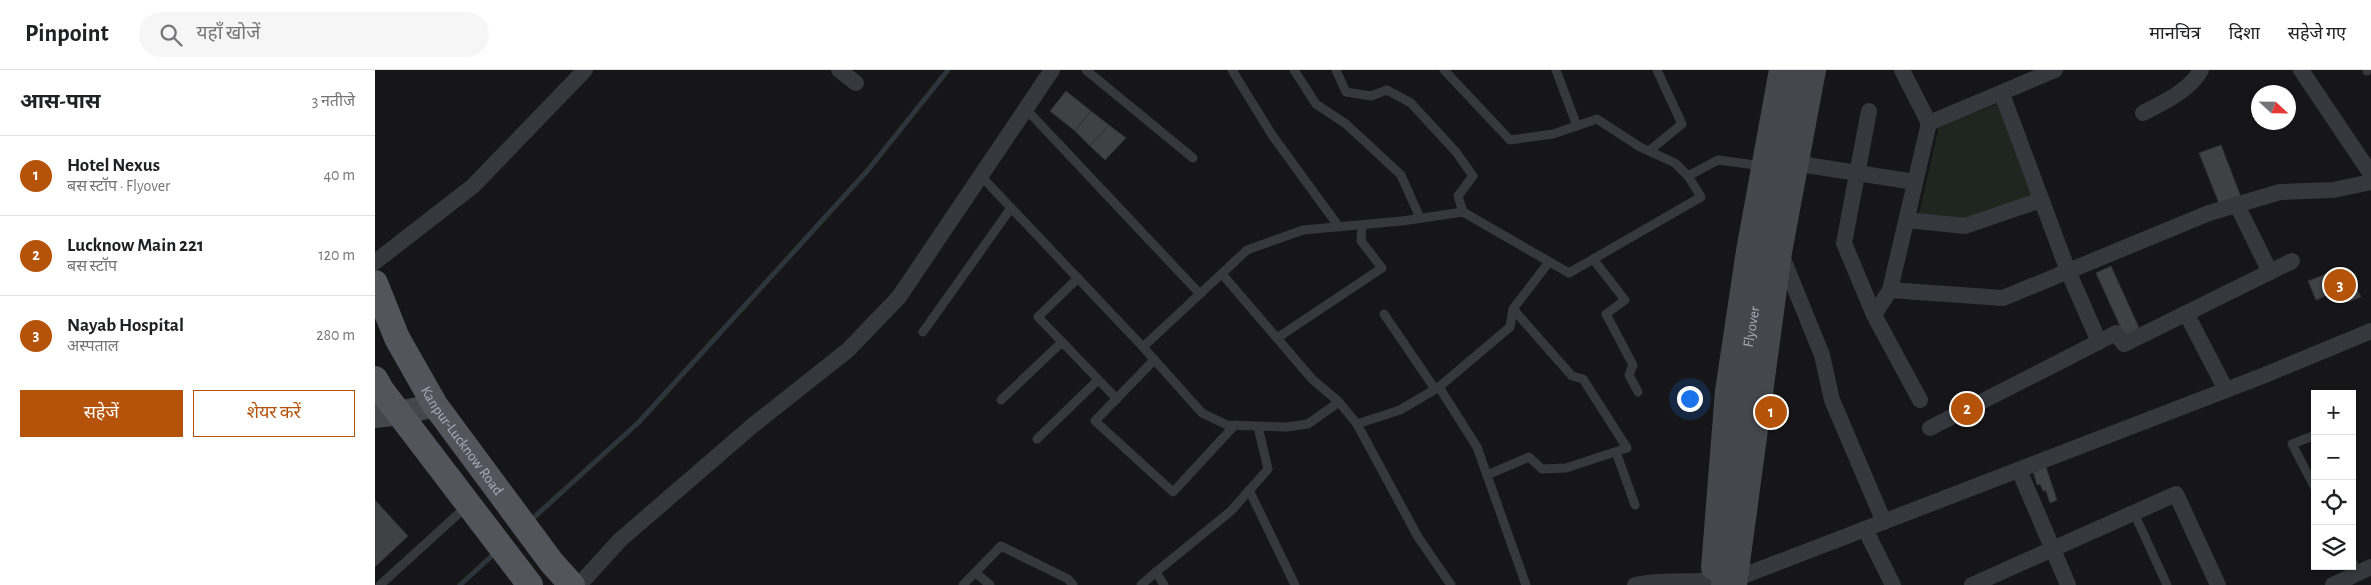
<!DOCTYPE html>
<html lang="hi">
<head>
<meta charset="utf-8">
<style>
	body { margin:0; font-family:"Alegreya Sans","Noto Sans Devanagari",sans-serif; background:#f6f6f6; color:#202124 }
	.controls { position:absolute; right:15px; bottom:15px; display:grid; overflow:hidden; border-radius:0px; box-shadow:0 1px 4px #0004 }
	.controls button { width:45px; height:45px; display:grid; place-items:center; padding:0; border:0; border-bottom:1px solid #e0e0e0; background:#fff; color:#202124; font:25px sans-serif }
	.compass { position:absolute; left:1876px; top:15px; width:45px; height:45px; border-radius:50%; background:#fff; box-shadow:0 1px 4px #0004; rotate:112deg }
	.you { position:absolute; left:1314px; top:328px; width:18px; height:18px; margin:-12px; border:4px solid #fff; border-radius:50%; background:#1a73e8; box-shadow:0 0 0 8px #1a73e833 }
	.badge { display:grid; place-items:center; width:32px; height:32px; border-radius:50%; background:#b45309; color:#fff; font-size:16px; font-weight:700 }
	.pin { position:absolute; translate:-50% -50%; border:2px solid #fff; box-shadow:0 1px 5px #0006 }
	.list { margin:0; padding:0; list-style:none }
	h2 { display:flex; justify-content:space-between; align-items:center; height:65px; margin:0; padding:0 20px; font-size:21px }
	h2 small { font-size:16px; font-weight:400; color:#757577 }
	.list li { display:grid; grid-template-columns:32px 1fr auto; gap:15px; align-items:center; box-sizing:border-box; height:80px; padding:0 20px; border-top:1px solid #e0e0e0 }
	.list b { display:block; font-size:19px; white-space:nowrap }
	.list p { margin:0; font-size:16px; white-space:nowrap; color:#757577 }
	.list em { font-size:16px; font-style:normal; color:#757577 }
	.actions { display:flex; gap:10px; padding:15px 20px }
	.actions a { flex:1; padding:11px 0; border:1px solid #b45309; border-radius:0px; text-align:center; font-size:18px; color:#b45309 }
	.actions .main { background:#b45309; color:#fff }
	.icon { flex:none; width:28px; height:28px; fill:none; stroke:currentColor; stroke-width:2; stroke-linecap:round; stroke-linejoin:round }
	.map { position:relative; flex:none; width:1996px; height:515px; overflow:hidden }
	header { display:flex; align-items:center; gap:30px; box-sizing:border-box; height:70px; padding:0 25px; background:#fff; border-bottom:1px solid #e0e0e0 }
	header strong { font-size:24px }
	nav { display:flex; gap:28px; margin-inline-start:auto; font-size:18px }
	.search { width:350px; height:45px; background:#f6f6f6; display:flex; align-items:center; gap:12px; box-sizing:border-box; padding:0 18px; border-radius:28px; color:#757577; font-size:19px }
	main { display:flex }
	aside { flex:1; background:#fff }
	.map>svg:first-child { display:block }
	.green { fill:#1e261f }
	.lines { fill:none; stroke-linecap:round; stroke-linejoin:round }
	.stream { stroke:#2c353c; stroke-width:5 }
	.building { fill:#404145; stroke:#303034 }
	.service { stroke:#37383d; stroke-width:9 }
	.minor { stroke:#37383d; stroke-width:16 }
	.secondary { stroke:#45474d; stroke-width:24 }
	.primary { stroke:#53555c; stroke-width:26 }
	.secondary-bridge { stroke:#45474d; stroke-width:24 }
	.labels { text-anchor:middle; stroke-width:4.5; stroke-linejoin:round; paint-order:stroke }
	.street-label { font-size:15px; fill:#a8adb8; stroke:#111113 }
</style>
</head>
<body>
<header>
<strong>Pinpoint</strong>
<div class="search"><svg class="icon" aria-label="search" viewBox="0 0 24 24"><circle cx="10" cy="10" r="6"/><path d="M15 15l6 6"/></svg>यहाँ खोजें</div>
<nav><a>मानचित्र</a><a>दिशा</a><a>सहेजे गए</a></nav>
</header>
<main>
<aside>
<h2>आस-पास<small>3 नतीजे</small></h2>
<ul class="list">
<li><span class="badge">1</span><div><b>Hotel Nexus</b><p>बस स्टॉप · Flyover</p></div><em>40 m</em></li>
<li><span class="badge">2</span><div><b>Lucknow Main 221</b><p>बस स्टॉप</p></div><em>120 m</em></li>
<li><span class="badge">3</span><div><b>Nayab Hospital</b><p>अस्पताल</p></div><em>280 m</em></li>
</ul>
<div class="actions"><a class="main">सहेजें</a><a>शेयर करें</a></div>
</aside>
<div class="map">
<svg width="1996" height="515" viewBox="0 0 1996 515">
	<rect width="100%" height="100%" fill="#161618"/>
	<!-- green -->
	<path class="green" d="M 1625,33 L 1658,127 L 1588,151 L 1543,148 L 1564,57 Z"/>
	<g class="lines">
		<!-- stream -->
		<g class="stream">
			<path d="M 156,450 L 264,352 L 493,100 L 573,0"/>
			<path d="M 85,515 L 120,483"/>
		</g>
	</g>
	<!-- building -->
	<g class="building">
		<path d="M 691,21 L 716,41 L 700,61 L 675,41 Z"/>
		<path d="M 716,41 L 734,55 L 715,76 L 700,61 Z"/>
		<path d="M 734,55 L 751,68 L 730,90 L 715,76 Z"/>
		<path d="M 1846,75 L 1866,127 L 1845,136 L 1824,83 Z"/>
		<path d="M 1736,196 L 1765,260 L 1750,267 L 1721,203 Z"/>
		<path d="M 1966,198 L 1974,217 L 1980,214 L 1986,227 L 1973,232 L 1968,219 L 1941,230 L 1933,211 Z"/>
		<path d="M 1671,397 L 1682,430 L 1675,433 L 1671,421 L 1668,421 L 1665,414 L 1662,415 L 1658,401 Z"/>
		<path d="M 0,430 L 33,466 L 0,497 Z"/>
	</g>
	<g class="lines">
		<!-- service -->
		<g class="service">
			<path d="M 711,0 L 818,88"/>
			<path d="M 857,0 L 897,65 L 964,157"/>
			<path d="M 919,0 L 941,34 L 971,54 L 1026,105 L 1045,148"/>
			<path d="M 961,0 L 971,22 L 996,26 L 1012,20 L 1036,33 L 1081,82 L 1098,106 L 1083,126 L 1088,142"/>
			<path d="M 1069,0 L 1135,70 L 1178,64 L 1222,49 L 1265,77 L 1300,93 L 1313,106"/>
			<path d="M 1181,0 L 1202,56"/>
			<path d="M 1992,0 L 1992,1"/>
			<path d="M 650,38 L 825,224"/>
			<path d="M 1274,81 L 1307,54 L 1282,0"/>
			<path d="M 605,105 L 768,277 L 827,343 L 852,355 L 912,357 L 933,354 L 964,332"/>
			<path d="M 1218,189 L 1250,230 L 1231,244 L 1258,295 L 1254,305 L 1263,322"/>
			<path d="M 847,204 L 937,309 L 964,332 L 982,354 L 1043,467 L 1076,515"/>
			<path d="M 703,208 L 663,247 L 742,329"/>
			<path d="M 1009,244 L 1060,319"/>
			<path d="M 548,262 L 636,138"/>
			<path d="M 902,268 L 1007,198 L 986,171 L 987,155"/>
			<path d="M 768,277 L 872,180 L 928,160 L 1027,151 L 1088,142 L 1194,203 L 1326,127 L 1313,106 L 1343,90 L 1388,96"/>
			<path d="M 779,290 L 720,351 L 798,422 L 860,355"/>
			<path d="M 1064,317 L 1102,377 L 1151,515"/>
			<path d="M 626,330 L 687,272"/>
			<path d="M 982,354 L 1025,340 L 1064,317 L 1135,257 L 1138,239 L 1174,192"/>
			<path d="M 1940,365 L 1917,374 L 1940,418"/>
			<path d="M 662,369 L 723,310"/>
			<path d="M 1241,382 L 1260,435"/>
			<path d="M 1112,405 L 1154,387 L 1167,399 L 1191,398 L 1252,378 L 1208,309 L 1197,306 L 1138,239"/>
			<path d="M 874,420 L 920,515"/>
			<path d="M 1759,443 L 1792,515"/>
			<path d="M 1977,491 L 1983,502"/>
			<path d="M 601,503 L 615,515"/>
			<path d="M 5,515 L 92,436"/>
			<path d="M 588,515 L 626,476 L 693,509 L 698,515"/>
			<path d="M 766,515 L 781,502"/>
			<path d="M 789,515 L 781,502 L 856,441 L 893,399 L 883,357"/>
		</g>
		<!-- minor -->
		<g class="minor">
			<path d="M 464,0 L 481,13"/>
			<path d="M 1527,0 L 1554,53"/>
			<path d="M 1926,0 L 1996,104"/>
			<path d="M 1627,24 L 1693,201 L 1724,272"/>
			<path d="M 1494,41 L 1469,173 L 1499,245"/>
			<path d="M 1768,43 C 1789,32 1814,21 1826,0"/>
			<path d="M 1412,92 L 1540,112"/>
			<path d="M 1862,135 L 1895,202"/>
			<path d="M 1532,150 L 1590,156 L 1666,130"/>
			<path d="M 1406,184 L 1447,285 L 1457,330 L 1509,452"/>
			<path d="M 0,192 L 98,116 L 210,0"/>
			<path d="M 1515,220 L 1628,228 L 1834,143 L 1905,122 L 1958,120 L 1996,112"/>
			<path d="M 1811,243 L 1851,320"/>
			<path d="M 1545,330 L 1499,245 L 1515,220 L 1554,53 L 1680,0"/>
			<path d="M 1555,358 L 1741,263 L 1749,274 L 1917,191"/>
			<path d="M 1644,400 L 1693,515"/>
			<path d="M 1490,459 L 1518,515"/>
			<path d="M 204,515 L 245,470 L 377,356 L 473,280 L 524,227 L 677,0"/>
			<path d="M 1260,515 C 1293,508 1326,514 1360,509 L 1890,305 L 1996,261"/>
			<path d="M 1597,515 L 1801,424 L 1843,515"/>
			<path d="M 1958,515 L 1996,497"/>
		</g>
		<!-- secondary -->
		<g class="secondary">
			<path d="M 0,346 L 25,343 L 60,335"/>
			<path d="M 1338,498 L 1352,321 L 1373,181 L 1406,0"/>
			<path d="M 1360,515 L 1405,182 L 1439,0"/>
		</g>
		<!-- primary -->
		<g class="primary">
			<path id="s1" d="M 0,213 L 22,268 L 60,335 L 177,493 L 197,515"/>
			<path d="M 0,309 L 7,321 L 155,515"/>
		</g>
		<!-- secondary-bridge -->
		<path class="secondary-bridge" id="s2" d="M 1348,515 L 1365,321 L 1421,0"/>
	</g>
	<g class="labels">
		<!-- street labels -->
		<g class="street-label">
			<text dy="5" stroke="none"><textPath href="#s2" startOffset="260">Flyover</textPath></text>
			<text dy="5" stroke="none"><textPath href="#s1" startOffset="181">Kanpur-Lucknow Road</textPath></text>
		</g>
	</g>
</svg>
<div class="controls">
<button>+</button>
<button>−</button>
<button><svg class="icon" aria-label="locate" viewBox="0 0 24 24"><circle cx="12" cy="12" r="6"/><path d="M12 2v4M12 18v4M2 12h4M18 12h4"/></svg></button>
<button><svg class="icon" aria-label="layers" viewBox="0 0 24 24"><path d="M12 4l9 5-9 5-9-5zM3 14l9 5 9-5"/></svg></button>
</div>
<svg class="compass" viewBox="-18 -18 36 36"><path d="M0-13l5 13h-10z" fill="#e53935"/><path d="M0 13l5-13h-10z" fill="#757577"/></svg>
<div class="you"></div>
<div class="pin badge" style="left:1396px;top:342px">1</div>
<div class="pin badge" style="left:1592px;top:339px">2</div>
<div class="pin badge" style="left:1965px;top:215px">3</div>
</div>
</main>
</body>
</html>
